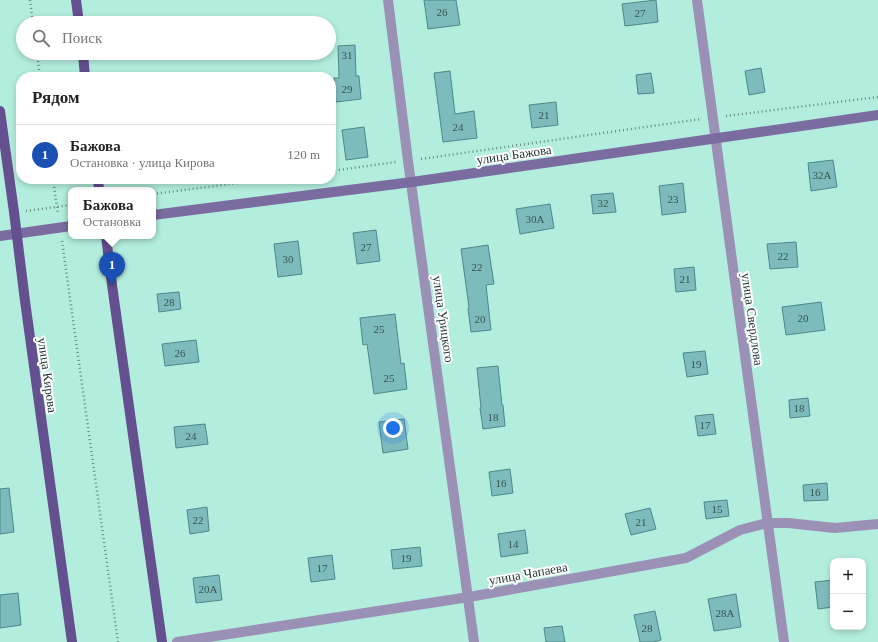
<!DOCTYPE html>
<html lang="ru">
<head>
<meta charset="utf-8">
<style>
	body { margin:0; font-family:"Times New Roman",serif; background:#f6f6f6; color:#222 }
	.controls { position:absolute; right:12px; bottom:12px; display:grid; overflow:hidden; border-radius:8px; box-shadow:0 2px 6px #0003 }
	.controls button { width:36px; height:36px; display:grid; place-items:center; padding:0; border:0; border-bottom:1px solid #e0e0e0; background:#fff; color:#222; font:20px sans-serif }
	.you { position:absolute; left:393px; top:428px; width:14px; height:14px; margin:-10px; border:3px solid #fff; border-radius:50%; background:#1a73e8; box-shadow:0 0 0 6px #1a73e833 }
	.badge { display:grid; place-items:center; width:26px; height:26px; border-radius:50%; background:#0b8043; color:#fff; font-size:13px; font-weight:700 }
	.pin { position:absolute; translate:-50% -33px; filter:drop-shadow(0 1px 2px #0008) }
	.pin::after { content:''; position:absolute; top:21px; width:14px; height:12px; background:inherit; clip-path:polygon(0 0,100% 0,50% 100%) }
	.popup { position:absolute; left:68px; top:187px; width:88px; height:52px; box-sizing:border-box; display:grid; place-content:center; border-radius:8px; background:#fff; filter:drop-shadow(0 1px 3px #0005); font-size:13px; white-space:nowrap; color:#767676 }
	.popup b { font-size:15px; color:#222 }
	.popup::after { content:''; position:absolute; left:50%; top:100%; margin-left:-8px; border:8px solid transparent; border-top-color:#fff }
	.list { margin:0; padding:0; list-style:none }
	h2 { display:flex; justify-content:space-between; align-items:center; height:52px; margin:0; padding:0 16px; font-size:17px }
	h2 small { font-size:13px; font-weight:400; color:#767676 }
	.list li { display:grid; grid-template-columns:26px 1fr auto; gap:12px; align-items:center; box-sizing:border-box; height:60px; padding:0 16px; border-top:1px solid #e0e0e0 }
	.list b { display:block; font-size:15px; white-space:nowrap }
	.list p { margin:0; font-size:13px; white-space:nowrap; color:#767676 }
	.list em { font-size:13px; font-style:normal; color:#767676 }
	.icon { flex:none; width:22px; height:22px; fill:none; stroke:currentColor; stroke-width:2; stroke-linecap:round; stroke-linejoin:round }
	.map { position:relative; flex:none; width:878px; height:642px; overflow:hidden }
	.search { position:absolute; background:#fff; box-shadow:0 2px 6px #0003; left:16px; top:16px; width:320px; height:44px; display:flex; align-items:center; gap:10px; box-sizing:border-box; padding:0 14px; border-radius:22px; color:#767676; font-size:15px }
	.panel { position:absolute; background:#fff; box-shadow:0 2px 6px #0003; left:16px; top:72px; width:320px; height:112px; border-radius:16px }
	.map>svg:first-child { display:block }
	.building { fill:#7ebbbc; stroke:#4c8889 }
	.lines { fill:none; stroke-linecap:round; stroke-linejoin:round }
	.path { stroke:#658d82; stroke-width:2.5; stroke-dasharray:1 3; stroke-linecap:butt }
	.street { stroke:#9b91b6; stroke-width:10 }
	.secondary { stroke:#7a6ba0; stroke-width:10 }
	.primary { stroke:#644f8f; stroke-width:10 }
	.labels { text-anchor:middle; stroke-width:4; stroke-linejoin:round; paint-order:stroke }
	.number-label { font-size:11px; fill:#355652 }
	.street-label { font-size:13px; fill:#1d342e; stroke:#fff }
</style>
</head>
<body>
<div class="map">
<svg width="878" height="642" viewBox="0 0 878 642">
	<rect width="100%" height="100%" fill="#b3edde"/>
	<!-- building -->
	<g class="building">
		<path d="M 424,0 L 456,0 L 460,25 L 428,29 Z"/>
		<path d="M 656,0 L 658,22 L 625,26 L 622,4 Z"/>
		<path d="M 355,45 L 356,76 L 359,76 L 361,99 L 336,102 L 334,78 L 339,78 L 338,46 Z"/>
		<path d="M 761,68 L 765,92 L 749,95 L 745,71 Z"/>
		<path d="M 450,71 L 455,114 L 474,111 L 477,138 L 443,142 L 434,73 Z"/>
		<path d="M 651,73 L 654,93 L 638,94 L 636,75 Z"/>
		<path d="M 556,102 L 558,125 L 532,128 L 529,105 Z"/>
		<path d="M 364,127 L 368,157 L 346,160 L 342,130 Z"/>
		<path d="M 833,160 L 837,187 L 811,191 L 808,163 Z"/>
		<path d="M 683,183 L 686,212 L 662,215 L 659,186 Z"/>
		<path d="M 613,193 L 616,212 L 593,214 L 591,195 Z"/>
		<path d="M 550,204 L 554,228 L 520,234 L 516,209 Z"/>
		<path d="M 376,230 L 380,261 L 357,264 L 353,233 Z"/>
		<path d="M 298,241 L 302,274 L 278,277 L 274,244 Z"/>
		<path d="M 796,242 L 798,267 L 770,269 L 767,244 Z"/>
		<path d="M 488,245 L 494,284 L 486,285 L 491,330 L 471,332 L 468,308 L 469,307 L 461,249 Z"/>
		<path d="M 694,267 L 696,290 L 676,292 L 674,269 Z"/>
		<path d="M 179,292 L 181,309 L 159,312 L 157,294 Z"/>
		<path d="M 821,302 L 825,330 L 786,335 L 782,307 Z"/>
		<path d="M 395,314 L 401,364 L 404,363 L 407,389 L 374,394 L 367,344 L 363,345 L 360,318 Z"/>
		<path d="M 196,340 L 199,362 L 165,366 L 162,344 Z"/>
		<path d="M 705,351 L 708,374 L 687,377 L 683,353 Z"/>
		<path d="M 498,366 L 502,405 L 503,405 L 505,426 L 483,429 L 480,408 L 481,408 L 477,368 Z"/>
		<path d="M 808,398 L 810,416 L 790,418 L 789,400 Z"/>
		<path d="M 713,414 L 716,434 L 698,436 L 695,416 Z"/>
		<path d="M 404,419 L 408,449 L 383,453 L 379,422 Z"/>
		<path d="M 205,424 L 208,444 L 176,448 L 174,427 Z"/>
		<path d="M 510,469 L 513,493 L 492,496 L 489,472 Z"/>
		<path d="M 827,483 L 828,500 L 804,501 L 803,485 Z"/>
		<path d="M 9,488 L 14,532 L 0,534 L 0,489 Z"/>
		<path d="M 727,500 L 729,516 L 706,519 L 704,502 Z"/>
		<path d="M 207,507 L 209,531 L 190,534 L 187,510 Z"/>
		<path d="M 650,508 L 656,529 L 631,535 L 625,514 Z"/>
		<path d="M 525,530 L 528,553 L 501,557 L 498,534 Z"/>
		<path d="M 420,547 L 422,566 L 393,569 L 391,550 Z"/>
		<path d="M 332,555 L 335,579 L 311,582 L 308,558 Z"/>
		<path d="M 219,575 L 222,600 L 196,603 L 193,578 Z"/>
		<path d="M 833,580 L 833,607 L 818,609 L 815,582 Z"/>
		<path d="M 18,593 L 21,625 L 0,628 L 0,595 Z"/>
		<path d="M 736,594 L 741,627 L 714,631 L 708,599 Z"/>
		<path d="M 655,611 L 661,640 L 653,642 L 640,642 L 634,615 Z"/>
		<path d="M 562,626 L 565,642 L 546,642 L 544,628 Z"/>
	</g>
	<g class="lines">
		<!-- path -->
		<g class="path">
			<path d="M 30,0 L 33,23"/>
			<path d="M 37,53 L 40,77"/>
			<path d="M 726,116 L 878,97"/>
			<path d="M 421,159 L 701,119"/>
			<path d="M 331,171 L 396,162"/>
			<path d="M 53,179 L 58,214"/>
			<path d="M 153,194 L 269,179"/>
			<path d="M 26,211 L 71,205"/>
			<path d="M 62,241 L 118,642"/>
		</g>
		<!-- street -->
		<g class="street">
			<path d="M 388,0 L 408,161 L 474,642"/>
			<path d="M 697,0 C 727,214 753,428 784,642"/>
			<path d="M 177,642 L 469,597 L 686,558 L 740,530 L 767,523 L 788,523 L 835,528 L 878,524"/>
		</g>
		<!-- secondary -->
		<g class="secondary">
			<path d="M 153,215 L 412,182 L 878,115"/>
			<path d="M 0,236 L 71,226"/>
		</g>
		<!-- primary -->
		<g class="primary">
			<path d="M 76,0 L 79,23"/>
			<path d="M 83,53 L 85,77"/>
			<path d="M 0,111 L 14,212 L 25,301 L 72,642"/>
			<path d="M 98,179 L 99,190"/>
			<path d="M 106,236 L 112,285 L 162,642"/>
		</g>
	</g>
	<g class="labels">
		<!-- number labels -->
		<g class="number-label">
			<text x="442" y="16">26</text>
			<text x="640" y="17">27</text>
			<text x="347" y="59">31</text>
			<text x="347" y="93">29</text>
			<text x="544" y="119">21</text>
			<text x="458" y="131">24</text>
			<text x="822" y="179">32А</text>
			<text x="673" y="203">23</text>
			<text x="603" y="207">32</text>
			<text x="535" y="223">30А</text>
			<text x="366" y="251">27</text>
			<text x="783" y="260">22</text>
			<text x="288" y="263">30</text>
			<text x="477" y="271">22</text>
			<text x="685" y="283">21</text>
			<text x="169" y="306">28</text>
			<text x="803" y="322">20</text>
			<text x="480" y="323">20</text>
			<text x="379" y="333">25</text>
			<text x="180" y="357">26</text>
			<text x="696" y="368">19</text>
			<text x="389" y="382">25</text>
			<text x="799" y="412">18</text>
			<text x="493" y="421">18</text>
			<text x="705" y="429">17</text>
			<text x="191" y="440">24</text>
			<text x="501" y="487">16</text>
			<text x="815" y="496">16</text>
			<text x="717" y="513">15</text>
			<text x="198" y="524">22</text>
			<text x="641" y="526">21</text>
			<text x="513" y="548">14</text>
			<text x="406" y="562">19</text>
			<text x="322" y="572">17</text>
			<text x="208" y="593">20А</text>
			<text x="725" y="617">28А</text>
			<text x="647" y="632">28</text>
		</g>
		<!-- street labels -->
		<g class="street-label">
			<text transform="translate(514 154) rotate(-8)" y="5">улица Бажова</text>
			<text transform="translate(444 319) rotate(82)" y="5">улица Урицкого</text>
			<text transform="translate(753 319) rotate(82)" y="5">улица Свердлова</text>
			<text transform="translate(48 375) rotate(82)" y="5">улица Кирова</text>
			<text transform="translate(528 573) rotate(-10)" y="5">улица Чапаева</text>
		</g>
	</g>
</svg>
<div class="controls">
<button>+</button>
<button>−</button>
</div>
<div class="you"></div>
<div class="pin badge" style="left:112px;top:285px;background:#1a4fb4">1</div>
<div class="popup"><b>Бажова</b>Остановка</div>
<div class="search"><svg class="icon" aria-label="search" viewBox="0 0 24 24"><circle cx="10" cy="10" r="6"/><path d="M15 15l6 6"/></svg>Поиск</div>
<section class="panel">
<h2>Рядом<small></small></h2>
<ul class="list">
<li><span class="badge" style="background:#1a4fb4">1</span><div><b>Бажова</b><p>Остановка · улица Кирова</p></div><em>120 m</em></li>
</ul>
</section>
</div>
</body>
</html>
